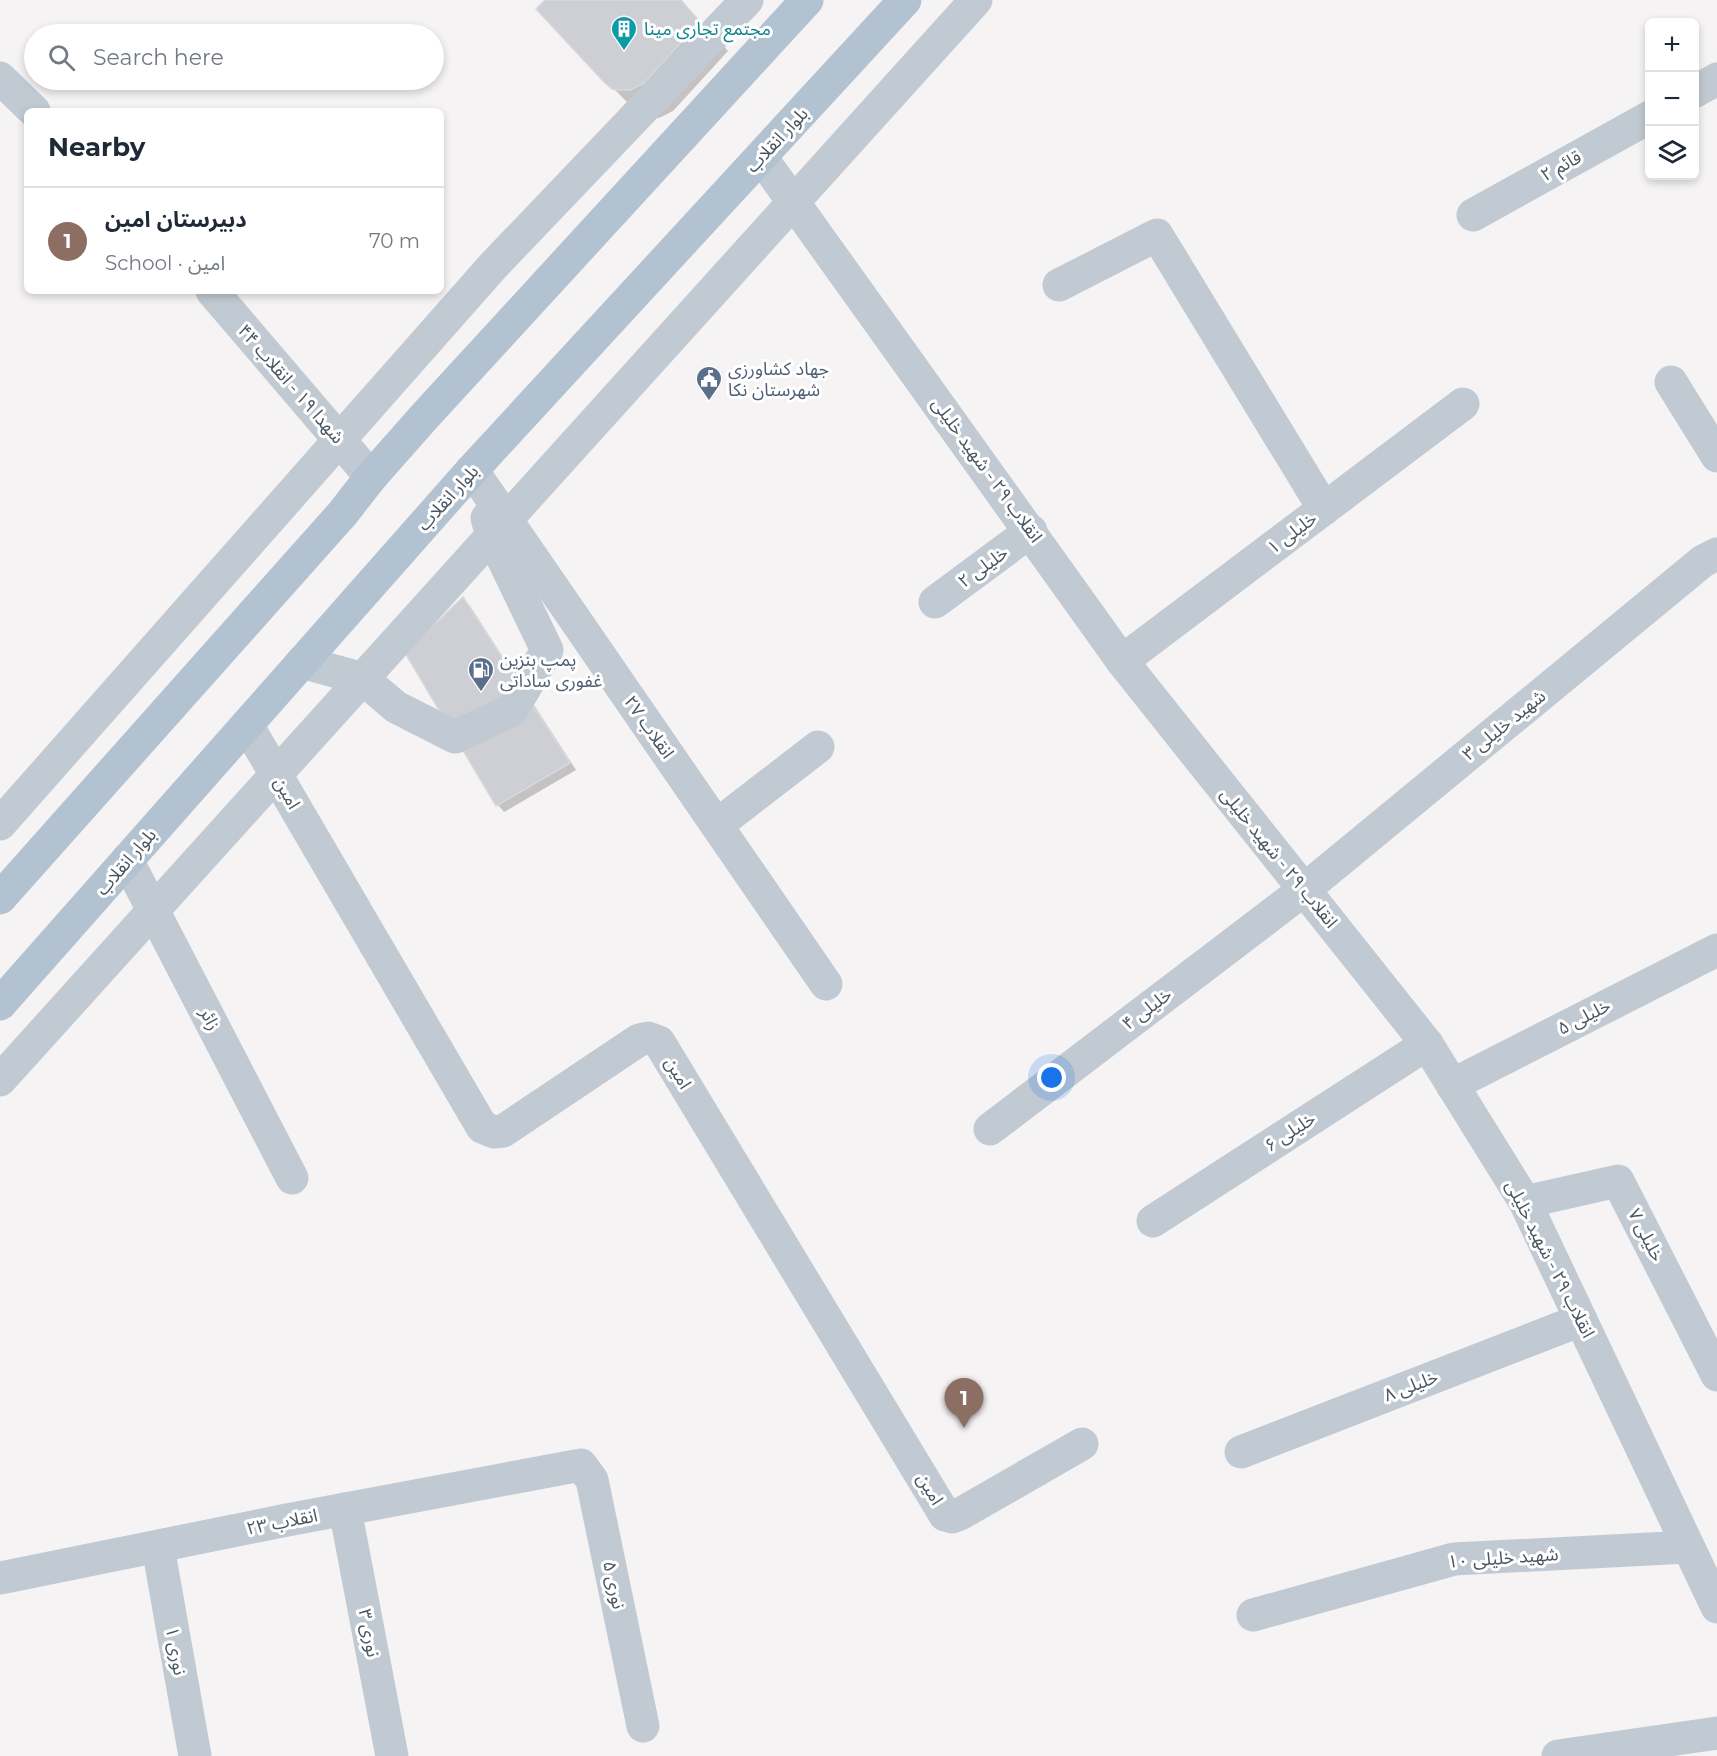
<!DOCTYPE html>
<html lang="en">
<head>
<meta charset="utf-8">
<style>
	body { margin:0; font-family:Montserrat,"Noto Sans Arabic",sans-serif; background:#f2f2f3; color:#1f2937 }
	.controls { position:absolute; right:18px; top:18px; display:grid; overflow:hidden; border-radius:9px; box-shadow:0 3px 9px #0003 }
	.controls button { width:54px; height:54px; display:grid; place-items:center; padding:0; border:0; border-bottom:2px solid #e0e1e3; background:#fff; color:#1f2937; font:30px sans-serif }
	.you { position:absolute; left:1052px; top:1078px; width:21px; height:21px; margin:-15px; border:4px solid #fff; border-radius:50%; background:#1a73e8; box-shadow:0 0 0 9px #1a73e833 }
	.badge { display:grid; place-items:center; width:39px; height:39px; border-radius:50%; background:#2563eb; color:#fff; font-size:20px; font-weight:700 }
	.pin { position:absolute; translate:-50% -50px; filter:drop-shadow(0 2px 3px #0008) }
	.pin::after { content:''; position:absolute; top:32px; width:21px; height:18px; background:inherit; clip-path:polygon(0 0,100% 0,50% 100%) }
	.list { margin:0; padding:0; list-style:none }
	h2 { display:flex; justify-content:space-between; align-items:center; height:78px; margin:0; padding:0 24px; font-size:26px }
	h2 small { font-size:20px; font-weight:400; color:#747a83 }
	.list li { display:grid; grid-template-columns:39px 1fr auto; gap:18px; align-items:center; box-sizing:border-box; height:108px; padding:0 24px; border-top:2px solid #e0e1e3 }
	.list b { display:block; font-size:22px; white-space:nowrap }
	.list p { margin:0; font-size:20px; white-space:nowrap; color:#747a83 }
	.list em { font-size:20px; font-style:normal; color:#747a83 }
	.icon { flex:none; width:33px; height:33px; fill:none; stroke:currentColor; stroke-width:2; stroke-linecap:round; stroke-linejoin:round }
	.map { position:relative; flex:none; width:1717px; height:1756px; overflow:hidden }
	.search { position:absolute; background:#fff; box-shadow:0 3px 9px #0003; left:24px; top:24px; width:420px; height:66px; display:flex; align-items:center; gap:15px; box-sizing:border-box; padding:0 21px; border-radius:33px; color:#747a83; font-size:22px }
	.panel { position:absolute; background:#fff; box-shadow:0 3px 9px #0003; left:24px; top:108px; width:420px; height:186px; border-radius:9px }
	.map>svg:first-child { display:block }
	.shadow { fill:#0003 }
	.building { fill:#cdcfd5; stroke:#d7d9de; stroke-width:1.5 }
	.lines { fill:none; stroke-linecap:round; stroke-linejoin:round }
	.minor { stroke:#c1cad2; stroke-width:33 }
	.major { stroke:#b3c2d1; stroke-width:33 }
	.labels { text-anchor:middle; stroke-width:6; stroke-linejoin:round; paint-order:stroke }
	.culture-label { font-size:18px; fill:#0d838f; stroke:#fff; text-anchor:start }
	.street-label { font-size:18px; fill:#4a5661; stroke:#fff }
	.service-label { font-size:18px; fill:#4e5e75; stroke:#fff; text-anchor:start }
</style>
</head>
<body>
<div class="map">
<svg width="1717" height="1756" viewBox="0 0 1717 1756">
	<rect width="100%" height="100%" fill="#f5f3f3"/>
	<!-- shadow -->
	<g class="shadow">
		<path d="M 547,0 L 681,0 L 728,51 L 673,111 L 659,118 L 642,117 L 613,88 Z"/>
		<path d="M 463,599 L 470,606 L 576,770 L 504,812 L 498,805 L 407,654 Z"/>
	</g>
	<!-- building -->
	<g class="building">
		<path d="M 545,0 L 681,0 L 700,22 L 644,83 L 630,90 L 619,90 L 612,89 L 604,82 L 536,9 Z"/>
		<path d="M 463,597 L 570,763 L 496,806 L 405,653 Z"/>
	</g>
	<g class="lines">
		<!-- minor -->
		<g class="minor">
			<path d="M 0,78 L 34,111"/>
			<path d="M 1694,92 L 1717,79"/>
			<path d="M 761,157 L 1122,661 L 1427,1044 L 1525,1202 L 1717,1607"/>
			<path d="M 1473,215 L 1650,117"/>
			<path d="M 1059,285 L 1157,235 L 1324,509"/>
			<path d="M 212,291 L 371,477"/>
			<path d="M 1671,382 L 1717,456"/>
			<path d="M 472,470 L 826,984"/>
			<path d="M 935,602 L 1031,531"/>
			<path d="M 1122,661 L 1463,404"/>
			<path d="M 302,662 L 363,679 L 396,707 L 455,737 L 512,710 L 547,650 L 492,536 L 487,518"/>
			<path d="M 247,725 L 482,1127 L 494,1132 L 503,1131 L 639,1040 L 648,1038 L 659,1042 L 945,1515 L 952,1517 L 960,1514 L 1082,1444"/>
			<path d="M 0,824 L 493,266 L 747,0"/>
			<path d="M 717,825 L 818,747"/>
			<path d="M 127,860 L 292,1178"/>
			<path d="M 0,1080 L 976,0"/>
			<path d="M 1452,1085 L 1717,950"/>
			<path d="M 990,1129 L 1305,889 L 1703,561 L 1717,554"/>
			<path d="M 1525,1202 L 1618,1181 L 1717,1375"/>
			<path d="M 1153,1221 L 1427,1044"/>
			<path d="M 1241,1452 L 1581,1320"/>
			<path d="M 345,1509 L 392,1756"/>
			<path d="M 158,1547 L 195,1756"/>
			<path d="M 0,1578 L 287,1520 L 581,1465 L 592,1480 L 643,1726"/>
			<path d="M 1253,1615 L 1454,1559 L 1688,1547"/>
			<path d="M 1558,1756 L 1717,1733"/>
		</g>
		<!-- major -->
		<g class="major">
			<path d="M 0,898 L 343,513 L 371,477 L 424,417 L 807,0"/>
			<path d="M 0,1004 L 472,470 L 905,0"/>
		</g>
	</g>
	<!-- icons -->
	<defs>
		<symbol id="building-pin" viewBox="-11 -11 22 30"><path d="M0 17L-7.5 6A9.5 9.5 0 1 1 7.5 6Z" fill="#0f9aa8" stroke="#fff"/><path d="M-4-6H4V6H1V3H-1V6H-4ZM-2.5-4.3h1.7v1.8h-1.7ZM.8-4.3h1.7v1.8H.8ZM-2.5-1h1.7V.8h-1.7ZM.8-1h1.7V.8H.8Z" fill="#fff"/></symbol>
		<symbol id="civic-pin" viewBox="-11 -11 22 30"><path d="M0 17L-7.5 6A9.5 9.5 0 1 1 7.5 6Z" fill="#5c6f8a" stroke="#fff"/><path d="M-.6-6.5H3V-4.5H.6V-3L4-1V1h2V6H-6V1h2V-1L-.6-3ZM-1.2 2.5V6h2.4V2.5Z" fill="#fff"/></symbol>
		<symbol id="fuel-pin" viewBox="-11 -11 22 30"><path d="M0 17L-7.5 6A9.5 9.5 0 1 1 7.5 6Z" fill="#5c6f8a" stroke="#fff"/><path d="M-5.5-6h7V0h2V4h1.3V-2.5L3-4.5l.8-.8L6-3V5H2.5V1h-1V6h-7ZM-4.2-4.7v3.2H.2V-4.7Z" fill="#fff"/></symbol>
	</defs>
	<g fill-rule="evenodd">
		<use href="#building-pin" x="609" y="14" width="30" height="40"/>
		<use href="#civic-pin" x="694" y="364" width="30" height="40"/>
		<use href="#fuel-pin" x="466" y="655" width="30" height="40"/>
	</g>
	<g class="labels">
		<!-- culture labels -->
		<g class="culture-label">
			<text x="644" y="35">مجتمع تجاری مینا</text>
		</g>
		<!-- street labels -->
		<g class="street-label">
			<text transform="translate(777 140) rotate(-47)" y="6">بلوار انقلاب</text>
			<text transform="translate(1561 166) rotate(-29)" y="6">قائم ٢</text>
			<text transform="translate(291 384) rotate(49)" y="6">شهدا ۱۹ - انقلاب ۴۴</text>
			<text transform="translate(987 470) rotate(54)" y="6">انقلاب ۲۹ - شهید خلیلی</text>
			<text transform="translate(448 498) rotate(-48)" y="6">بلوار انقلاب</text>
			<text transform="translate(1292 533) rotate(-37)" y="6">خلیلی ۱</text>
			<text transform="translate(983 567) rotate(-36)" y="6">خلیلی ۲</text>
			<text transform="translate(1504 725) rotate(-39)" y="6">شهید خلیلی ۳</text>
			<text transform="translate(649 727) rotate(55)" y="6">انقلاب ۲۷</text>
			<text transform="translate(287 793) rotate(60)" y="6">امین</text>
			<text transform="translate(1279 858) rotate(51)" y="6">انقلاب ۲۹ - شهید خلیلی</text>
			<text transform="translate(126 862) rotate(-49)" y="6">بلوار انقلاب</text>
			<text transform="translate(1147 1009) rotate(-37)" y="6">خلیلی ۴</text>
			<text transform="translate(1584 1017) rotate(-27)" y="6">خلیلی ۵</text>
			<text transform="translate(210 1019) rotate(63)" y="6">زائر</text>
			<text transform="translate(678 1073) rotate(59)" y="6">امین</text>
			<text transform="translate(1290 1132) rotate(-33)" y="6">خلیلی ۶</text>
			<text transform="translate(1646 1235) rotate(63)" y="6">خلیلی ۷</text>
			<text transform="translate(1550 1259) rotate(63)" y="6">انقلاب ۲۹ - شهید خلیلی</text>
			<text transform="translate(1411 1386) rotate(-21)" y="6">خلیلی ۸</text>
			<text transform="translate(930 1489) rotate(59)" y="6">امین</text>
			<text transform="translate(282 1522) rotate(-11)" y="6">انقلاب ۲۳</text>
			<text transform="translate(1503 1558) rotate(-4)" y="6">شهید خلیلی ۱۰</text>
			<text transform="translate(614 1585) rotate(78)" y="6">نوری ۵</text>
			<text transform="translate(369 1633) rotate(79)" y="6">نوری ۳</text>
			<text transform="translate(176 1651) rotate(80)" y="6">نوری ۱</text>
		</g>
		<!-- service labels -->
		<g class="service-label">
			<text x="728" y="375">جهاد کشاورزی<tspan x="728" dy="21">شهرستان نکا</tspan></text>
			<text x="500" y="666">پمپ بنزین<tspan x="500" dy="21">غفوری ساداتی</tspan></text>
		</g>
	</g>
</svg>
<div class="controls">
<button>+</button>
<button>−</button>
<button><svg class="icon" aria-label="layers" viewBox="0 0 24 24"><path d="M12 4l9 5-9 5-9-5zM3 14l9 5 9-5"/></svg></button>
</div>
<div class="you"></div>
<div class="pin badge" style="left:964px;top:1428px;background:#8d6e63">1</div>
<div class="search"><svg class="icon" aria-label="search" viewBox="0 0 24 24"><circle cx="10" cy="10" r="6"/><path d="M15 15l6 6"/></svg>Search here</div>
<section class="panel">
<h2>Nearby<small></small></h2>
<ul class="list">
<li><span class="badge" style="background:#8d6e63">1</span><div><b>دبیرستان امین</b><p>School · امین</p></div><em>70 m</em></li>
</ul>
</section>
</div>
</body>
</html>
